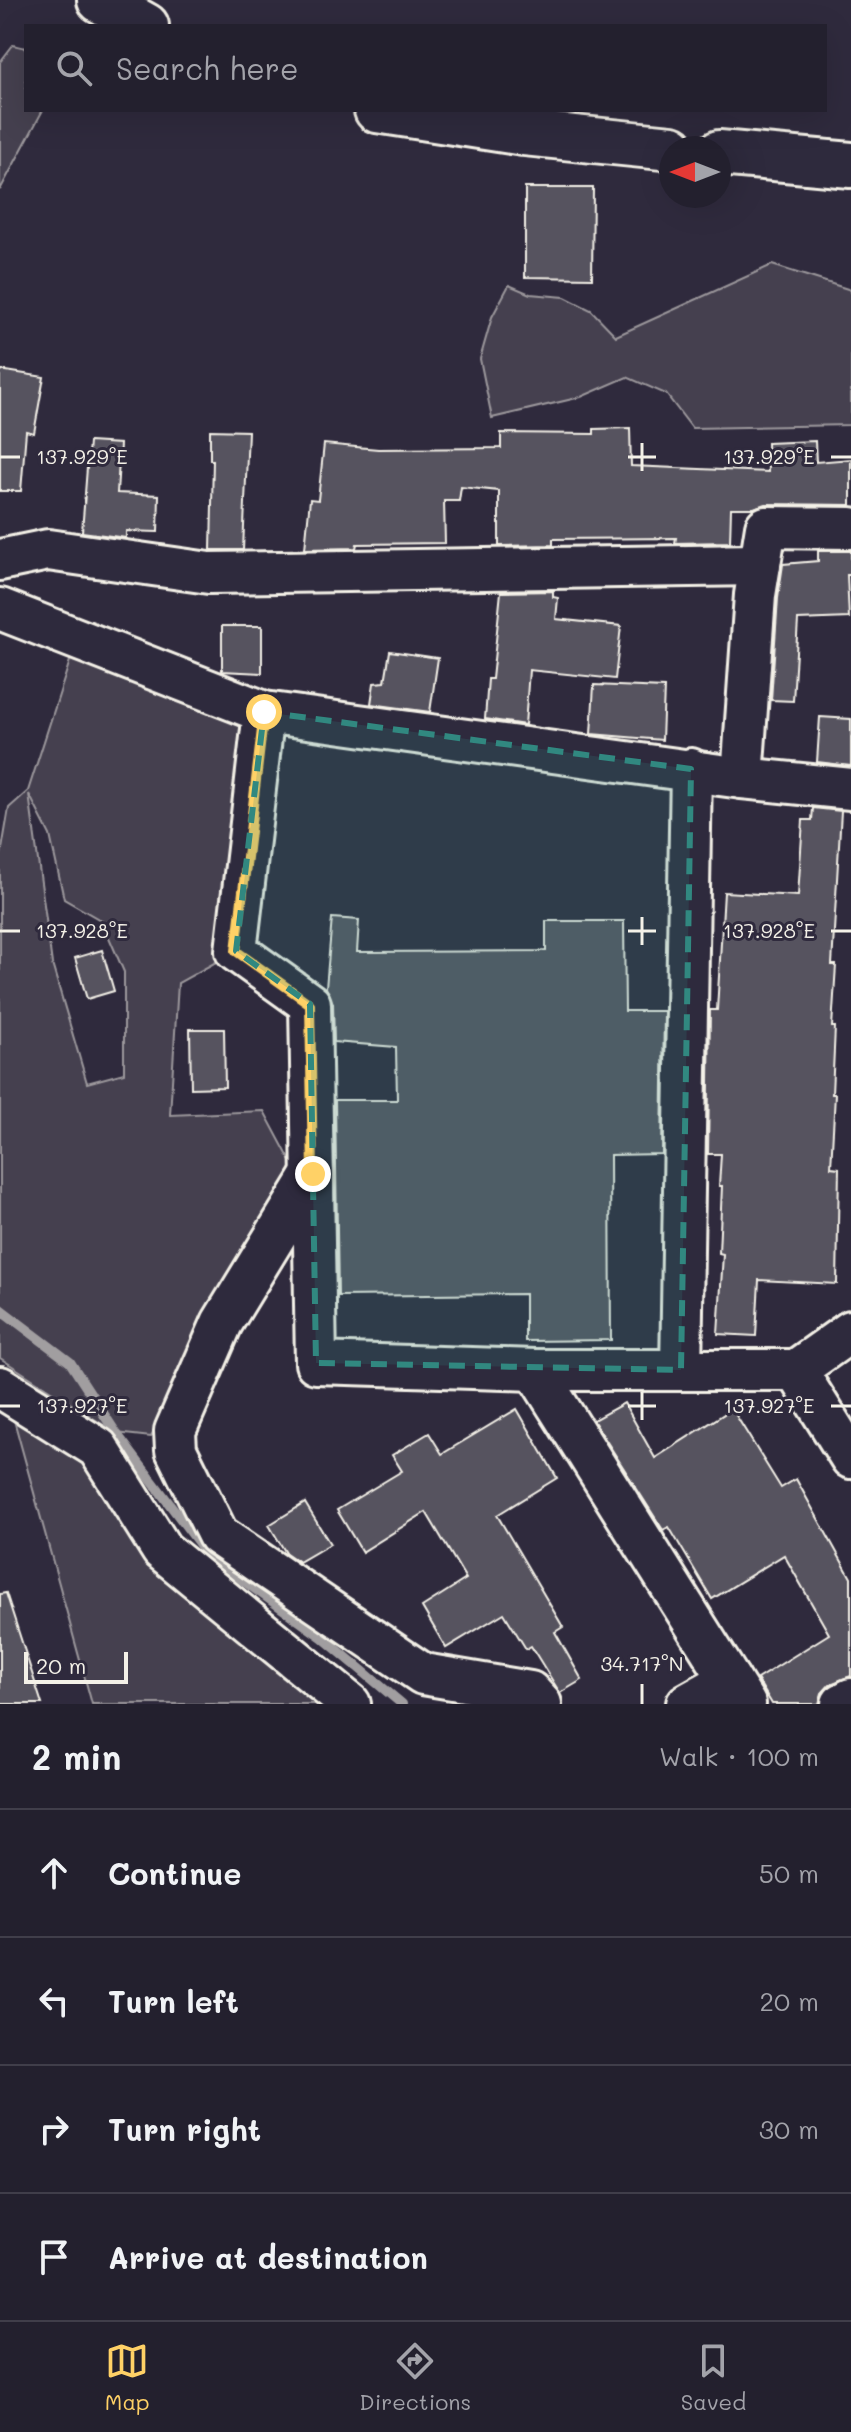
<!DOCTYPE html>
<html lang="en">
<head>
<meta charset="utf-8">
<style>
	body { margin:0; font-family:Mali,sans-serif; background:#2f2d3a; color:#f1f3f6 }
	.compass { position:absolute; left:659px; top:136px; width:72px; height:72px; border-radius:50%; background:#23202e; box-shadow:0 8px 32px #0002; rotate:270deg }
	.scale { position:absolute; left:24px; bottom:20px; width:104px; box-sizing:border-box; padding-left:8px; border:4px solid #f4f1e8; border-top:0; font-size:22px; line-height:28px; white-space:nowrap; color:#f4f1e8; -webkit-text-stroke:6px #2f2a3d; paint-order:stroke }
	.stop { position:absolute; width:24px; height:24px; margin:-18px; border:6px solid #ffd166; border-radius:50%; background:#fff }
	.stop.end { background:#ffd166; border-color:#fff; box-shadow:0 2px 8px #0008 }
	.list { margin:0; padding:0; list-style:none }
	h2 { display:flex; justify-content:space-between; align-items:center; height:104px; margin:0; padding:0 32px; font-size:34px }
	h2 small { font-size:26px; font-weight:400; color:#a3a3aa }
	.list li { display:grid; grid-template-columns:52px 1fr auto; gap:24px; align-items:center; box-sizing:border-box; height:128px; padding:0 32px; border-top:2px solid #403e4a }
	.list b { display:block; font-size:30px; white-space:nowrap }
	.list em { font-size:26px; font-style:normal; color:#a3a3aa }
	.icon { flex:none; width:44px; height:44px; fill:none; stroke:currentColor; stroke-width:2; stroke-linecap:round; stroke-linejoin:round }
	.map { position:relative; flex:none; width:851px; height:1704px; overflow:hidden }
	.search { position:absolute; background:#23202e; box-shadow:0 8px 32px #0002; left:24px; right:24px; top:24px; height:88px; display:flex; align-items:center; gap:20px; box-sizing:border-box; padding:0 28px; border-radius:0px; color:#a3a3aa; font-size:30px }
	.sheet { height:616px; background:#23202e }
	nav { display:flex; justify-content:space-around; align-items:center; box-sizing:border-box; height:112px; border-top:2px solid #403e4a; background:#23202e; font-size:22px; color:#a3a3aa }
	nav a { display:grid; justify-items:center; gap:4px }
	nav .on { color:#ffd166 }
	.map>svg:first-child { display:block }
	.green { fill:#454050; stroke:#9c989c; stroke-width:2; fill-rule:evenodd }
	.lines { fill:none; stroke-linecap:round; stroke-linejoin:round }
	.stream { stroke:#a19ea0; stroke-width:10 }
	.building { fill:#56525f; stroke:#f4f1e8; stroke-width:2 }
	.street-casing { stroke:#f4f1e8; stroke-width:46 }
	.secondary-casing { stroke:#f4f1e8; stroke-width:50 }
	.street { stroke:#2f2a3d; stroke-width:40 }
	.secondary { stroke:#2f2a3d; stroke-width:44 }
	.route { stroke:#ffd166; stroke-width:10 }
	.marked { fill:#318880; fill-opacity:0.2; stroke:#318880; stroke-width:6; stroke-dasharray:16 10; stroke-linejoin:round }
	.ticks { fill:none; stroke:#f4f1e8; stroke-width:3 }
	.ticks-label { font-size:20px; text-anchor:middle; fill:#f4f1e8; stroke:#2f2a3d; stroke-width:6; stroke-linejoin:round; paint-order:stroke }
</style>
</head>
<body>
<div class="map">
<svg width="851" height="1704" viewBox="0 0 851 1704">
	<rect width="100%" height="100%" fill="#2f2a3d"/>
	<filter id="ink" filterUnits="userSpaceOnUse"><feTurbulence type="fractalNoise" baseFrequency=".0125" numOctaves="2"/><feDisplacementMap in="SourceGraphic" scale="16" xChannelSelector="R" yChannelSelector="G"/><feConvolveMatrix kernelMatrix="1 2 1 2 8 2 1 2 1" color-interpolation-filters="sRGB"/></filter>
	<g filter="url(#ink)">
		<!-- green -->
		<g class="green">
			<path d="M 13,45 L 26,48 L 26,110 L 43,110 L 0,190 L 0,62 Z"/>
			<path d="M 772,265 L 851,290 L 851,425 L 692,428 L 666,394 L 627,377 L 581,397 L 492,418 L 480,359 L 492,317 L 509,285 L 530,294 L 565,297 L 591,310 L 616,336 Z"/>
			<path d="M 77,639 L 264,712 L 236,951 L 178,983 L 170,1115 L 264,1111 L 296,1171 L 151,1437 L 116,1433 L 0,1358 L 0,861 L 9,808 L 28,791 ZM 29,794 L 50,835 L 64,899 L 102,921 L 124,972 L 124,1073 L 87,1083 L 52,964 Z"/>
			<path d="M 6,1391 L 98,1448 L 162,1550 L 350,1704 L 92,1704 Z"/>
		</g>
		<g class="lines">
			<!-- stream -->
			<path class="stream" d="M 0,1309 L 70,1362 L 116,1433 L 208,1555 L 322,1637 L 402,1704"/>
		</g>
		<!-- building -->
		<g class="building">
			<path d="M 525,188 L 593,188 L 592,278 L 525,277 Z"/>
			<path d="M 0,370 L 44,377 L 34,433 L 26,431 L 21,491 L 0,491 Z"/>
			<path d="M 630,428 L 631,466 L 768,472 L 767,443 L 815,441 L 816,462 L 851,459 L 851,505 L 766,504 L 754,508 L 731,508 L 730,542 L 675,543 L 676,538 L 553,539 L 553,545 L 499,546 L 499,491 L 461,487 L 459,501 L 444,501 L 445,543 L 357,544 L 356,548 L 305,549 L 310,499 L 318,500 L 324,444 L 378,449 L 501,448 L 501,433 L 594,434 L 594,429 Z"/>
			<path d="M 210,430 L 248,431 L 243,550 L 211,550 L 213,460 L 210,460 Z"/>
			<path d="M 89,442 L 120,444 L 117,493 L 159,495 L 158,532 L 126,531 L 126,538 L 82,532 Z"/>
			<path d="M 818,551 L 851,551 L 851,575 L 847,575 L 849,618 L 798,620 L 793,701 L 771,700 L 778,598 L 783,564 L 818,561 Z"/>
			<path d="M 553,591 L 553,597 L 558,598 L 556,619 L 621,626 L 615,679 L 529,670 L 525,725 L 485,719 L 488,679 L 492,679 L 501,592 Z"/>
			<path d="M 222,626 L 262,626 L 262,673 L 222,671 Z"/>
			<path d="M 390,651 L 438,658 L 430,712 L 371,704 L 374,683 L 385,682 Z"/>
			<path d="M 594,685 L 664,688 L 662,740 L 591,734 Z"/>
			<path d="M 820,717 L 851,719 L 851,766 L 817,762 Z"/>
			<path d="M 813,808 L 841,811 L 832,965 L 836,965 L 832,1027 L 835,1027 L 832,1094 L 835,1094 L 831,1167 L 839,1168 L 837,1284 L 759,1280 L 756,1336 L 718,1334 L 723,1254 L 719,1253 L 722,1186 L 719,1186 L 721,1154 L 708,1154 L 710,1010 L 717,1010 L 724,892 L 798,896 L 803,820 L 812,820 Z"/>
			<path d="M 332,918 L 359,920 L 357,952 L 546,951 L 546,921 L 624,921 L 625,1011 L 664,1011 L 662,1154 L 610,1155 L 611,1340 L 525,1341 L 525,1294 L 338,1296 L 335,1100 L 397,1100 L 396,1047 L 334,1042 L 333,1003 L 326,988 Z"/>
			<path d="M 102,950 L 114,991 L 87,999 L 75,958 Z"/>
			<path d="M 190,1029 L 224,1029 L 225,1087 L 191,1088 Z"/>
			<path d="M 624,1403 L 655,1458 L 732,1409 L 781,1488 L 796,1479 L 851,1578 L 851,1676 L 830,1684 L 822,1693 L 819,1704 L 772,1704 L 757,1679 L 829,1634 L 784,1555 L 712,1599 L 669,1527 L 663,1530 L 593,1420 Z"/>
			<path d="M 517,1409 L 557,1478 L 497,1515 L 563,1627 L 555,1632 L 582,1680 L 560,1693 L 531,1646 L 526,1649 L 504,1613 L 446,1648 L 422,1607 L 466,1579 L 426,1512 L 362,1552 L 337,1510 L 402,1471 L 392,1455 L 429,1433 L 442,1454 Z"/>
			<path d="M 305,1503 L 330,1544 L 299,1562 L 286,1553 L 269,1525 Z"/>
			<path d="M 6,1593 L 42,1704 L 0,1704 L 0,1594 Z"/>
		</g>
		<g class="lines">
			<defs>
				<g id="street">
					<path d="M 0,560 L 48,550 L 209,573 L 760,565"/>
					<path d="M 0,609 L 264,712 L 742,778 L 851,789"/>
					<path d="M 264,712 L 236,951 L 310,1004 L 316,1363 L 535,1370 L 796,1370 L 851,1331"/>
					<path d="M 742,778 L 755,595 L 766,527 L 851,528"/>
					<path d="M 313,1174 L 222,1323 L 175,1431 L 176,1450 L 218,1535 L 423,1674 L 530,1692 L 541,1704"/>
					<path d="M 535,1370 L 745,1704"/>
					<path d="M 681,1370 L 691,769"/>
					<path d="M 796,1370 L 851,1458"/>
					<path d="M 0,1387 L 98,1448 L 162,1550 L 350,1704"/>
					<path d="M 687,1704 L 730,1680"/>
					<path d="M 842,1704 L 851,1699"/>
				</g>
				<g id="secondary">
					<path d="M 100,0 L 146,26"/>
					<path d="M 377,110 L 524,133 L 672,148"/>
					<path d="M 719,153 L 851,165"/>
				</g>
			</defs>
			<!-- street casing -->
			<use href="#street" class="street-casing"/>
			<!-- secondary casing -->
			<use href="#secondary" class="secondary-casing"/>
			<!-- street -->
			<use href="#street" class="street"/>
			<!-- secondary -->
			<use href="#secondary" class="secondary"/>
		</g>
	</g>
	<g class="lines" filter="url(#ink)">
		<!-- route -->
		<path class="route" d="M 264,712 L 236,951 L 310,1004 L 313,1174"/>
	</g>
	<!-- marked area -->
	<path class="marked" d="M 264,712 L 691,769 L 681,1370 L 316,1363 L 310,1004 L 236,951 Z"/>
	<!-- ticks -->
	<path class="ticks" d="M 642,443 L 642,471M 0,457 L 20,457M 628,457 L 656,457M 831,457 L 851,457M 642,917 L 642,945M 0,931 L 20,931M 628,931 L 656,931M 831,931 L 851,931M 642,1392 L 642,1420M 0,1406 L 20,1406M 628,1406 L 656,1406M 831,1406 L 851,1406M 642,1684 L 642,1704"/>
	<g class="ticks-label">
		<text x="769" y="464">137.929°E</text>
		<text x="82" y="464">137.929°E</text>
		<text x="769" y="938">137.928°E</text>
		<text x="82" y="938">137.928°E</text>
		<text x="82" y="1413">137.927°E</text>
		<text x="769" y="1413">137.927°E</text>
		<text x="642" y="1671">34.717°N</text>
	</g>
</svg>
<svg class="compass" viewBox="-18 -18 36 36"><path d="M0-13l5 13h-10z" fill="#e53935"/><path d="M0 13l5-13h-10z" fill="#a3a3aa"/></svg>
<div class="scale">20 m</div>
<div class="stop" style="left:264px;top:712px"></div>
<div class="stop end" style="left:313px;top:1174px"></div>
<div class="search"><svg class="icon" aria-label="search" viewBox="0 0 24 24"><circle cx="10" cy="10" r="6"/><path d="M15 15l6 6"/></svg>Search here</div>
</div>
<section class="sheet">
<h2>2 min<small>Walk · 100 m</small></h2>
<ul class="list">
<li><svg class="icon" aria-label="ahead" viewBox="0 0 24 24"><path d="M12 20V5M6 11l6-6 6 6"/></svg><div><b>Continue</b></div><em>50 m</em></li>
<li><svg class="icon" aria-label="left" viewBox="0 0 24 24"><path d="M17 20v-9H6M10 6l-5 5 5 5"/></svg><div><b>Turn left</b></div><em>20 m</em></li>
<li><svg class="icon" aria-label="right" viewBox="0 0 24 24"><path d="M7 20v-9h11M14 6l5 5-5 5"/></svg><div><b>Turn right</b></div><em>30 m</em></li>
<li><svg class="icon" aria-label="arrive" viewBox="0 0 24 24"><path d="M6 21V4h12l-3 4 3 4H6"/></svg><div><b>Arrive at destination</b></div></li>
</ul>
</section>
<nav>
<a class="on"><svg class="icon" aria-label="map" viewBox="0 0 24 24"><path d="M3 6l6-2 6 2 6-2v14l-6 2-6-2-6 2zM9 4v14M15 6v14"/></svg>Map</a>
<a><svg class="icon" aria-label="directions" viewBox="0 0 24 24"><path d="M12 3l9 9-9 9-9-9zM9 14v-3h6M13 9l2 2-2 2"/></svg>Directions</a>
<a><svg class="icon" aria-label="saved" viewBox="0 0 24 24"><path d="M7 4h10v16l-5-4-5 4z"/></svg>Saved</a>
</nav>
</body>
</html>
